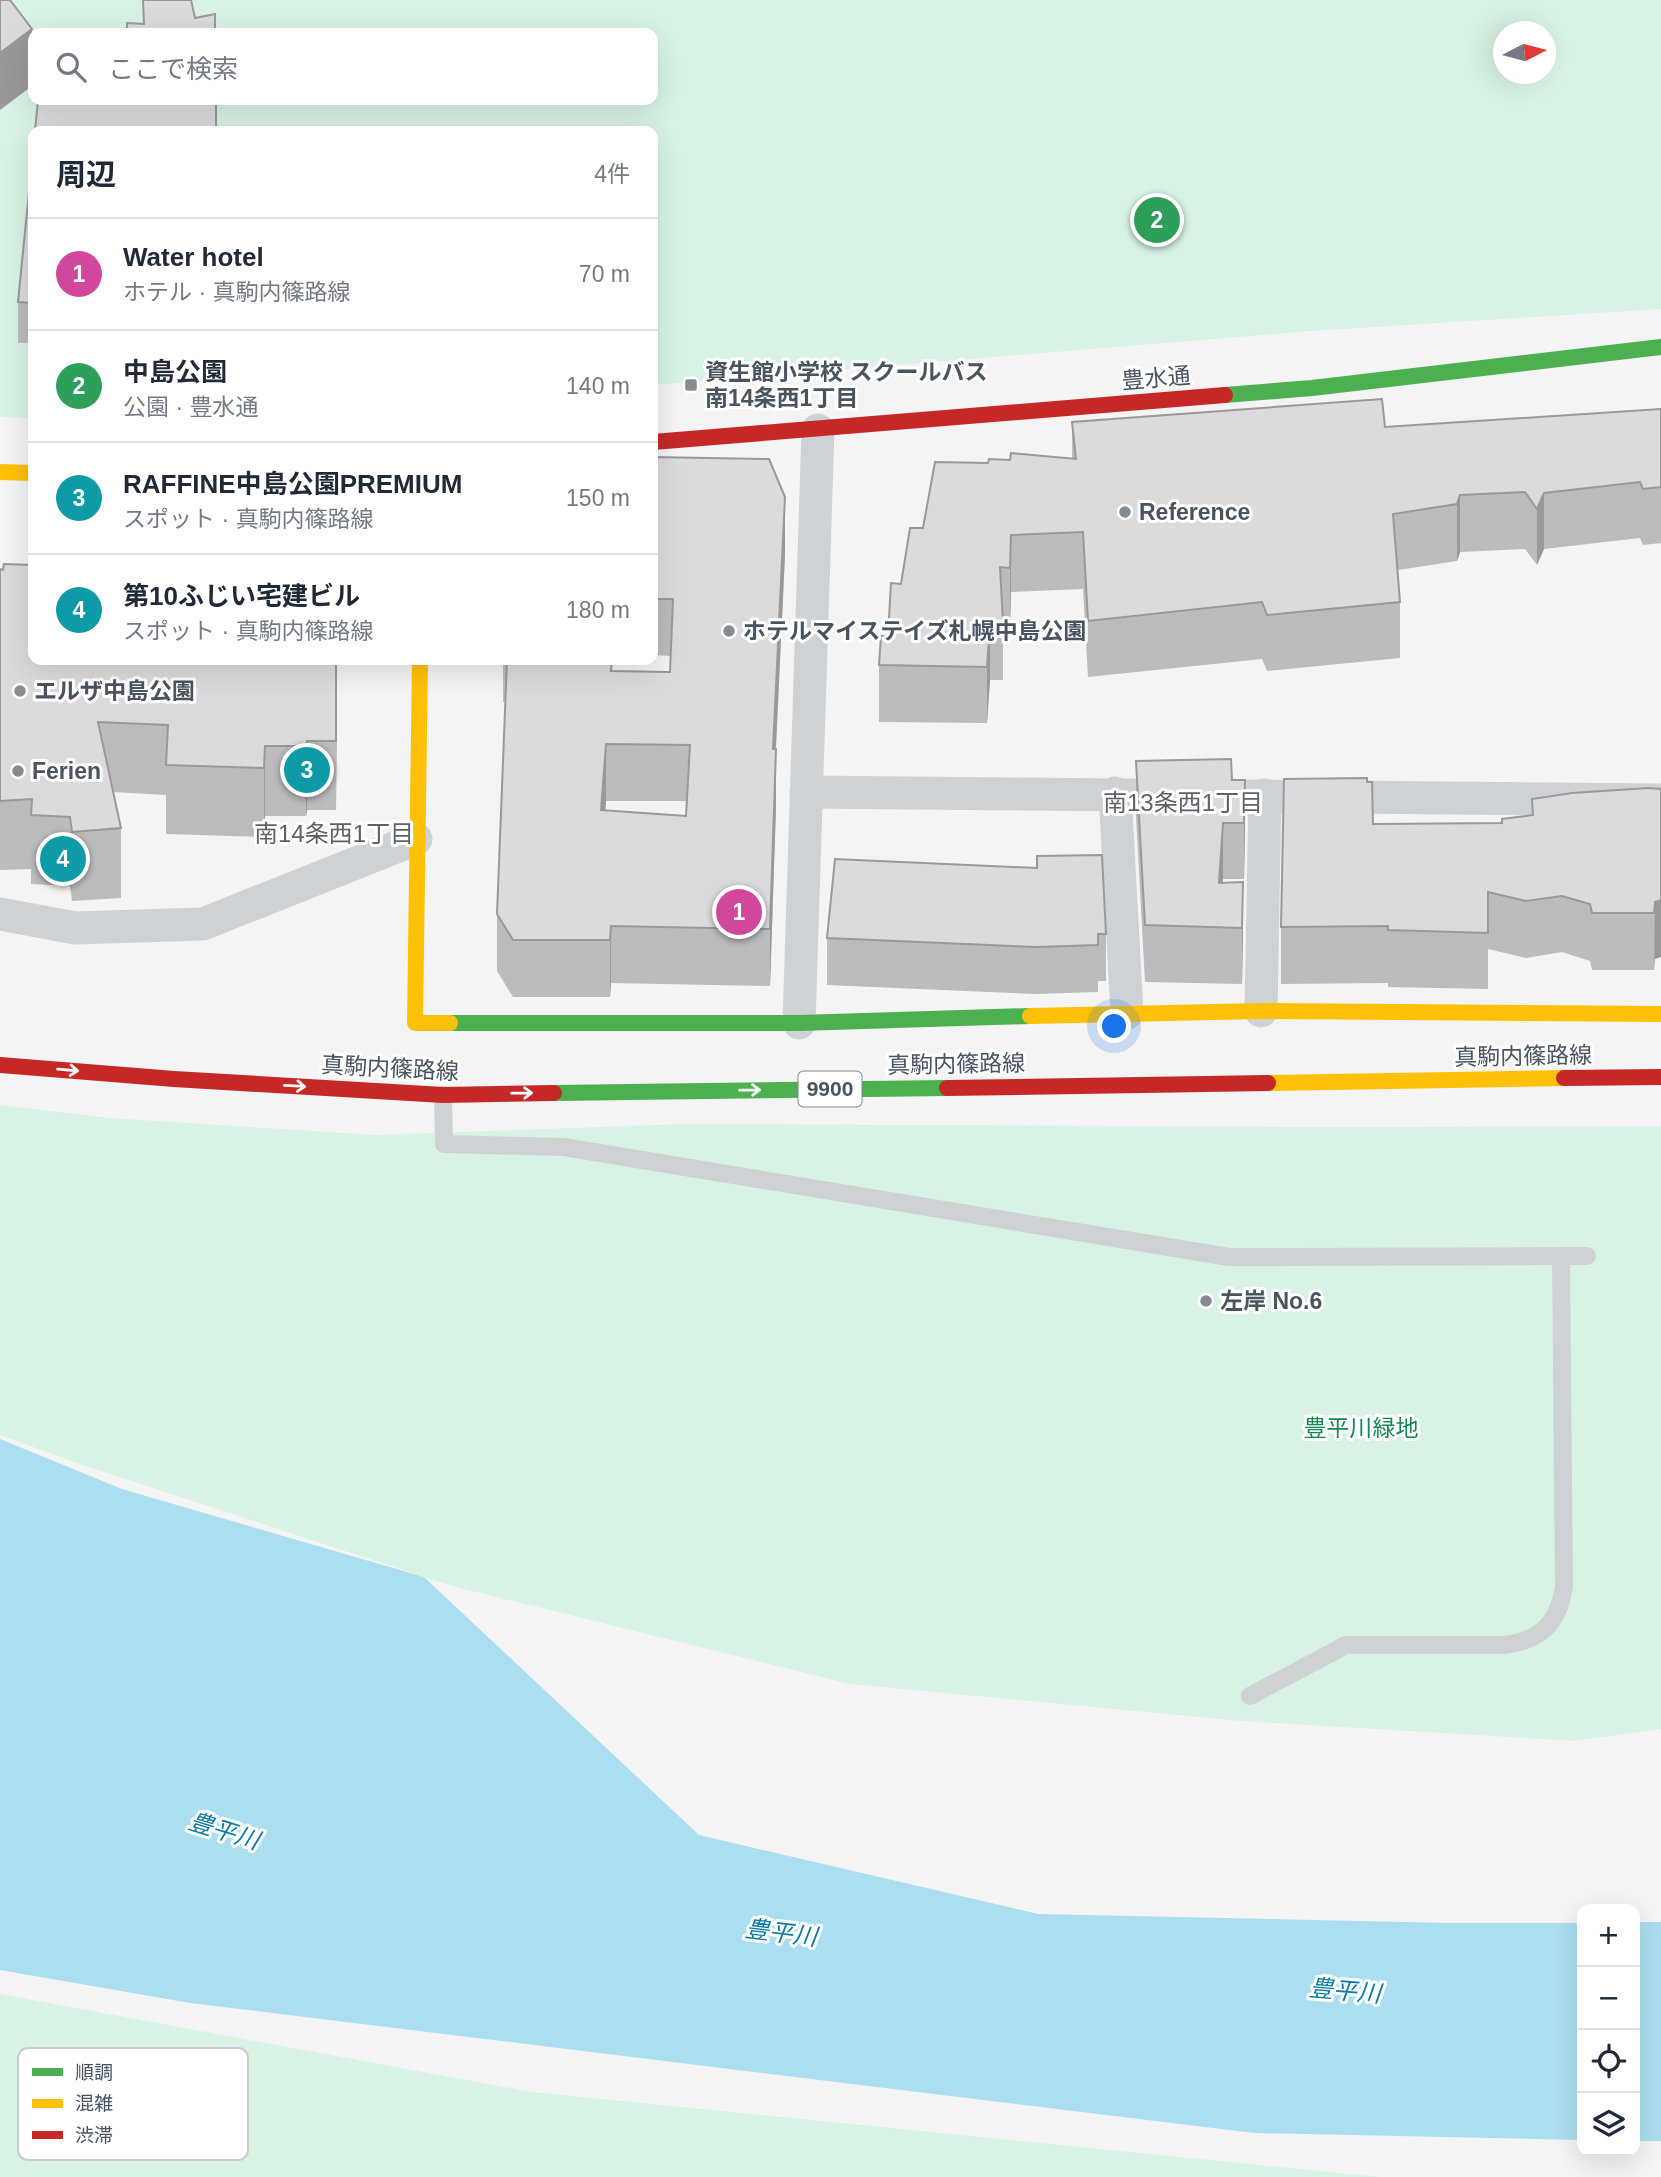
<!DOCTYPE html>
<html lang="ja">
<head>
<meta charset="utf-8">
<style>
	body { margin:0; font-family:Helvetica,"Noto Sans JP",sans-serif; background:#f6f6f7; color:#1f2937 }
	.controls { position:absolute; right:21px; bottom:21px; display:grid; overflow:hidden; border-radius:14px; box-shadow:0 7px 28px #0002 }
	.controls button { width:63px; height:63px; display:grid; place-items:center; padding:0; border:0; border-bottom:2px solid #e0e1e3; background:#fff; color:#1f2937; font:35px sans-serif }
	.compass { position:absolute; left:1493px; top:21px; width:63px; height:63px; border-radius:50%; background:#fff; box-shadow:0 7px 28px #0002; rotate:84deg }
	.you { position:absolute; left:1115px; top:1027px; width:24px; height:24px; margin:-18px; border:5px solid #fff; border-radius:50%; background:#1a73e8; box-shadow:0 0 0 10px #1a73e833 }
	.badge { display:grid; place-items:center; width:46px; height:46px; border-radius:50%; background:#858c94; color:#fff; font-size:23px; font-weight:700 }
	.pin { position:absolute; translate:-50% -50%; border:4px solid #fff; box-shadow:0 2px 7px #0006 }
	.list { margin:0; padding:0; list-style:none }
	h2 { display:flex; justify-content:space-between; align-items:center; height:91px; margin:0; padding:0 28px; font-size:30px }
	h2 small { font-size:23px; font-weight:400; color:#747a83 }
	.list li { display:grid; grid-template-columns:46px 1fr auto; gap:21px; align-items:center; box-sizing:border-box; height:112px; padding:0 28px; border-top:2px solid #e0e1e3 }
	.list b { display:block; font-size:26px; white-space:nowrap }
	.list p { margin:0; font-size:23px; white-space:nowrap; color:#747a83 }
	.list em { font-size:23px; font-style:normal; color:#747a83 }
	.icon { flex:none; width:38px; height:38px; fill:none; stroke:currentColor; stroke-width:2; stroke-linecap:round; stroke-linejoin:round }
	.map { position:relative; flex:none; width:1661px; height:2177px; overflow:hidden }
	.search { position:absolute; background:#fff; box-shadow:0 7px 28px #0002; left:28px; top:28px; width:630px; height:77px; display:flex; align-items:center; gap:18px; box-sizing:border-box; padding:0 24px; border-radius:14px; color:#747a83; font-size:26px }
	.panel { position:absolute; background:#fff; box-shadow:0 7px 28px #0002; left:28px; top:126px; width:630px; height:539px; border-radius:14px }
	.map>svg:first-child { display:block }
	.green { fill:#d8f3e4; fill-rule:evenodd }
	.water { fill:#acdef1 }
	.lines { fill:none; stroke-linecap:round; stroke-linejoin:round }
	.lane { stroke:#cfd2d4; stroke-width:18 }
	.street { stroke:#cfd2d4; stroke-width:33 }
	.fast { stroke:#4caf50; stroke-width:16 }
	.slow { stroke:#ffc107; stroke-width:16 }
	.jam { stroke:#c62828; stroke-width:16 }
	.wall { fill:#bcbcbe; fill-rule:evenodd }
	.shaded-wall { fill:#99999b }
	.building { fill:#dbdbdd; stroke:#99999b; stroke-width:2; fill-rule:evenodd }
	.oneway { stroke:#f6fbf6 }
	.poi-dot { fill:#858c94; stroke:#fff; stroke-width:2.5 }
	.labels { text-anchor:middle; stroke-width:6; stroke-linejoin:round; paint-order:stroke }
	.shield { fill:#fff; stroke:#808790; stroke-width:2 }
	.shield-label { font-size:21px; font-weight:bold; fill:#495461 }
	.poi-label { font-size:23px; font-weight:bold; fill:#495461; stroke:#fff; text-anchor:start }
	.street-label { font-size:23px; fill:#495461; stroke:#fff }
	.park-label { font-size:23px; fill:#158755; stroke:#fff }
	.neighbourhood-label { font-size:24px; fill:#5e6268; stroke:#fff }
	.water-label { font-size:24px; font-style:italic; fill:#097aa5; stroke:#fff }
	.key { fill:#fff; stroke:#c8ccd0; stroke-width:2 }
	.key-label { font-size:19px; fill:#495461 }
</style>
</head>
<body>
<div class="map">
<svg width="1661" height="2177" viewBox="0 0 1661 2177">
	<rect width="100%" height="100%" fill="#f4f4f4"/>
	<!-- green -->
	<g class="green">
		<path d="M 0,0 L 1661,0 L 1661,309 L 1312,331 L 653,385 L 653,131 L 33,131 L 33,418 L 0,417 ZM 1504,32 L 1546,32 L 1546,74 L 1504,74 ZM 33,33 L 653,33 L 653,100 L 33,100 Z"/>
		<path d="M 0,1105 L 110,1118 L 376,1135 L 681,1124 L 1354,1127 L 1661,1126 L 1661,1729 L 1574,1741 L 1241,1721 L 850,1684 L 452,1586 L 83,1465 L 0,1435 Z"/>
		<path d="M 0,1994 L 532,2092 L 1380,2177 L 0,2177 Z"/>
	</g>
	<!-- water -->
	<g class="water">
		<path d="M 0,1439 L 122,1489 L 424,1577 L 699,1835 L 1038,1914 L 1449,1923 L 1582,1923 L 1582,2140 L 1254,2133 L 190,2003 L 0,1970 Z"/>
		<rect x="1635" y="1922" width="26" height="219"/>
	</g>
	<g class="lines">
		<!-- lane -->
		<g class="lane">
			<path d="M 443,1095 L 444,1144 L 564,1147 L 1229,1257 L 1587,1256"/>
			<path d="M 1250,1696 L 1346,1645 L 1503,1645 C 1540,1641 1558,1624 1564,1587 L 1561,1256"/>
		</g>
		<!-- street -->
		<g class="street">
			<path d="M 806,792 L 1661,800"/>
			<path d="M 1115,793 L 1127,1013"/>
			<path d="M 0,914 L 75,928 L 203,924 L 416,839"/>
			<path d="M 1261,1011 L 1265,795"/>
			<path d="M 799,1023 L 818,430"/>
		</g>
		<!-- fast -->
		<g class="fast">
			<path d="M 1225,395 L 1312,388 L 1661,347"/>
			<path d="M 450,1023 L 799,1023 L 1030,1016"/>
			<path d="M 554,1093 L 947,1088"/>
		</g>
		<!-- slow -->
		<g class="slow">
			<path d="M 0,472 L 33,473"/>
			<path d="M 420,660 L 415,1023 L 450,1023"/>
			<path d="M 1030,1016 L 1261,1011 L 1661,1014"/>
			<path d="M 1268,1083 L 1564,1078"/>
		</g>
		<!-- jam -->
		<g class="jam">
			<path d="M 653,442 L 1225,395"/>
			<path d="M 0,1065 L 174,1079 L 443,1095 L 554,1093"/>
			<path d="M 1564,1078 L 1661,1077"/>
			<path d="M 947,1088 L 1268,1083"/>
		</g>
	</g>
	<!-- wall -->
	<g class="wall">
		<path d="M 33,152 L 33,343 L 18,343 L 18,302 Z"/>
		<path d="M 1661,409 L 1661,543 L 1643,545 L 1640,538 L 1544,549 L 1537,565 L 1525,549 L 1460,552 L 1457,561 L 1398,570 L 1400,602 L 1400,658 L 1267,671 L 1262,659 L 1088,677 L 1083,589 L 1011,592 L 1010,625 L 1003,624 L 1003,680 L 990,680 L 987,723 L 879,722 L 879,665 L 901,584 L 923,528 L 988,463 L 1010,460 L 1072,459 L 1072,422 L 1385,427 Z"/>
		<path d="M 653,457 L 785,554 L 776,749 L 776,806 L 770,986 L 611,983 L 610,997 L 513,997 L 497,971 L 497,914 L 506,702 L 503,702 L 503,660 L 612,660 L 612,671 L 670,672 L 671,656 L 653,655 ZM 606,801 L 687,801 L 686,816 L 605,811 Z"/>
		<path d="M 0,569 L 33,660 L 337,660 L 336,810 L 307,810 L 306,816 L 265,816 L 264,837 L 166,834 L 166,795 L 113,792 L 121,828 L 121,898 L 72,901 L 70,886 L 31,884 L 31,869 L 0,870 Z"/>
		<path d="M 1136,761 L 1232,780 L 1245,780 L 1244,879 L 1223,879 L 1223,883 L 1243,882 L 1242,984 L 1145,982 L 1136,817 Z"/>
		<path d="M 1367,782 L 1373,824 L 1502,823 L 1532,815 L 1532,799 L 1661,789 L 1654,970 L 1592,970 L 1590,961 L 1562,952 L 1526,958 L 1488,949 L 1488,989 L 1388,987 L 1388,983 L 1281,984 L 1281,927 Z"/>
		<path d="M 1106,934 L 1106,981 L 1098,981 L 1098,992 L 1036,994 L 827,985 L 827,938 Z"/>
	</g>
	<!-- shaded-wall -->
	<g class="shaded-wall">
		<path d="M 32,29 L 32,86 L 0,110 L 0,53 Z"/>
		<path d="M 1544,493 L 1544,549 L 1537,565 L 1537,509 Z"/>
		<path d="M 1460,495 L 1460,552 L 1457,561 L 1457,504 Z"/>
		<path d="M 785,497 L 785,554 L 773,806 L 773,749 Z"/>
		<path d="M 1011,535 L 1011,592 L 1010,625 L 1010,568 Z"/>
		<path d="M 990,623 L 990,680 L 987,723 L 987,667 Z"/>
		<path d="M 336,660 L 337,660 L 336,810 Z"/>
		<path d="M 307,741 L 307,810 L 306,816 L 306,746 Z"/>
		<path d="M 606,744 L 606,801 L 601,867 L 601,810 Z"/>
		<path d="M 265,746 L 265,816 L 264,837 L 264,768 Z"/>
		<path d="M 776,749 L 776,806 L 770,986 L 770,929 Z"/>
		<path d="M 1245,780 L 1245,837 L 1244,879 L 1244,823 Z"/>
		<path d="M 1223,823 L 1223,879 L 1220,927 L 1219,883 Z"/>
		<path d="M 1243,882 L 1243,939 L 1242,984 L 1242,928 Z"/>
		<path d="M 1661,900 L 1661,957 L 1655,959 L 1654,970 L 1655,902 Z"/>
		<path d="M 611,926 L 611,983 L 610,997 L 610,940 Z"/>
	</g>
	<!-- building -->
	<g class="building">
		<path d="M 0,0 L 10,0 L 32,29 L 0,53 Z"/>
		<path d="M 143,0 L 191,0 L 195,18 L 215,14 L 215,33 L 127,33 L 127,23 L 144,24 Z"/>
		<path d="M 38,100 L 216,100 L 216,131 L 35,131 Z"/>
		<path d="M 33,152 L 33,303 L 18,302 Z"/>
		<path d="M 1382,399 L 1385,427 L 1661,409 L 1661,487 L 1643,489 L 1640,482 L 1544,493 L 1537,509 L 1525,492 L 1460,495 L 1457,504 L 1393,514 L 1400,602 L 1267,615 L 1262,602 L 1088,621 L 1083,532 L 1011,535 L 1010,568 L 1000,567 L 1003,623 L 990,623 L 987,667 L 879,665 L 881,636 L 888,636 L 891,583 L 901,584 L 910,528 L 923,528 L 935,462 L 988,463 L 989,459 L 1010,460 L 1011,453 L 1076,459 L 1072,422 Z"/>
		<path d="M 653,457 L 769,459 L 785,497 L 773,749 L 776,749 L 770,929 L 611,926 L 610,940 L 513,940 L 497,914 L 507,660 L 612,660 L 611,671 L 670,672 L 673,599 L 653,599 ZM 606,744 L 690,745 L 686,816 L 601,810 Z"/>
		<path d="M 4,564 L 33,565 L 33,660 L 336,660 L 336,741 L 307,741 L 306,746 L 265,746 L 264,768 L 166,765 L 168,725 L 98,722 L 121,828 L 72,832 L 70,817 L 31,815 L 32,799 L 0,801 L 0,569 L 3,570 Z"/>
		<path d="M 1231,759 L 1232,780 L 1245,780 L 1244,823 L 1223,823 L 1219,883 L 1243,882 L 1242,928 L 1145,925 L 1136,761 Z"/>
		<path d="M 1367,778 L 1367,782 L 1372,782 L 1373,824 L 1502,823 L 1502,819 L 1533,815 L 1532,799 L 1572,793 L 1648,788 L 1661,789 L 1661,900 L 1655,902 L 1654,913 L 1592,913 L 1590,904 L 1562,896 L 1526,901 L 1488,892 L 1488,933 L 1388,930 L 1388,926 L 1281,927 L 1284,779 Z"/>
		<path d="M 1102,855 L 1106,934 L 1098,934 L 1098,945 L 1036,947 L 827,938 L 835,859 L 1037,868 L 1037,856 Z"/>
	</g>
	<!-- one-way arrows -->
	<defs><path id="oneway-shaft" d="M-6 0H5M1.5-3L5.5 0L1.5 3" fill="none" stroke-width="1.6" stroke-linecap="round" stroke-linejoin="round" transform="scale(1.75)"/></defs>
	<g class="oneway">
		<use href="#oneway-shaft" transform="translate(68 1070) rotate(5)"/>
		<use href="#oneway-shaft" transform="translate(295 1086) rotate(3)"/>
		<use href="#oneway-shaft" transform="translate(750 1090) rotate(-1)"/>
		<use href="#oneway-shaft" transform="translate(522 1093) rotate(-1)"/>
	</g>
	<!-- markers -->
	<g class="poi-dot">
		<rect x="684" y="378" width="14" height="14" rx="3.5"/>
		<circle cx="1125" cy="512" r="7"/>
		<circle cx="729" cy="631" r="7"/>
		<circle cx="20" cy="691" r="7"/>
		<circle cx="18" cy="771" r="7"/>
		<circle cx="1206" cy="1301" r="7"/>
	</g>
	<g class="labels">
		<!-- shield labels -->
		<rect class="shield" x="798.5" y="1071.5" width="63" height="35" rx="5"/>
		<g class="shield-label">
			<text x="830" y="1096">9900</text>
		</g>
		<!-- poi labels -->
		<g class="poi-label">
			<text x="705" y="380">資生館小学校 スクールバス<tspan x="705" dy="26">南14条西1丁目</tspan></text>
			<text x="1139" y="520">Reference</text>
			<text x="743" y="639">ホテルマイステイズ札幌中島公園</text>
			<text x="34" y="699">エルザ中島公園</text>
			<text x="32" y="779">Ferien</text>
			<text x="1220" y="1309">左岸 No.6</text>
		</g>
		<!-- street labels -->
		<g class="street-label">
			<text transform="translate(1156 378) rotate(-5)" y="8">豊水通</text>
			<text transform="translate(1523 1056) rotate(-1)" y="8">真駒内篠路線</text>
			<text transform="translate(956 1064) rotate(-1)" y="8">真駒内篠路線</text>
			<text transform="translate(390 1068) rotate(3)" y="8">真駒内篠路線</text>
		</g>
		<!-- park labels -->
		<g class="park-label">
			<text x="1361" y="1436">豊平川緑地</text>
		</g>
		<!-- neighbourhood labels -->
		<g class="neighbourhood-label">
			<text x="1183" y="811">南13条西1丁目</text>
			<text x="334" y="842">南14条西1丁目</text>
		</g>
		<!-- water labels -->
		<g class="water-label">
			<text transform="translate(224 1831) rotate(17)" y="8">豊平川</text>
			<text transform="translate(781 1933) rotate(7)" y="8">豊平川</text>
			<text transform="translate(1345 1991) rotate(5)" y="8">豊平川</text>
		</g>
	</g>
	<!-- legend -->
	<rect x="18" y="2048" width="230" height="112" rx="10" class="key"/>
	<rect x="32" y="2068" width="31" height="8" fill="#4caf50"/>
	<rect x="32" y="2099" width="31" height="9" fill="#ffc107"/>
	<rect x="32" y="2131" width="31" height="8" fill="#c62828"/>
	<g class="key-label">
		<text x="75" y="2079">順調</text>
		<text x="75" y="2110">混雑</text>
		<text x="75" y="2142">渋滞</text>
	</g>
</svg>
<div class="controls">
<button>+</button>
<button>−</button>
<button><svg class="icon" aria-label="locate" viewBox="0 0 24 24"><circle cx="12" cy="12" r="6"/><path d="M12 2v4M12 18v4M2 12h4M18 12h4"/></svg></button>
<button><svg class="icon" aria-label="layers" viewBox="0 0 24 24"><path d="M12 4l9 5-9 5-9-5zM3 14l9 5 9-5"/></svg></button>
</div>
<svg class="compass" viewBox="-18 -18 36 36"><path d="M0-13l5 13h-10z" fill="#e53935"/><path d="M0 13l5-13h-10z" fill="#747a83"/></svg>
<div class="you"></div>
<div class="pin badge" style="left:739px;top:912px;background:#d1479c">1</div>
<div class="pin badge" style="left:1157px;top:220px;background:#2e9e5b">2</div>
<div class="pin badge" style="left:307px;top:770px;background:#0f9aa8">3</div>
<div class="pin badge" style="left:63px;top:859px;background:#0f9aa8">4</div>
<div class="search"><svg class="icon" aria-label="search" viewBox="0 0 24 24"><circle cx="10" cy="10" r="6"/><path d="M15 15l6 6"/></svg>ここで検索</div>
<section class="panel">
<h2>周辺<small>4件</small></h2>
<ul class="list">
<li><span class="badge" style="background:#d1479c">1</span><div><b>Water hotel</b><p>ホテル · 真駒内篠路線</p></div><em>70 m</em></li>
<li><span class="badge" style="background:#2e9e5b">2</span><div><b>中島公園</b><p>公園 · 豊水通</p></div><em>140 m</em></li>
<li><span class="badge" style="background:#0f9aa8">3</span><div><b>RAFFINE中島公園PREMIUM</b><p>スポット · 真駒内篠路線</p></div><em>150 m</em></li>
<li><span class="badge" style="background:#0f9aa8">4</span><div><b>第10ふじい宅建ビル</b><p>スポット · 真駒内篠路線</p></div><em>180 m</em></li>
</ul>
</section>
</div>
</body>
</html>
